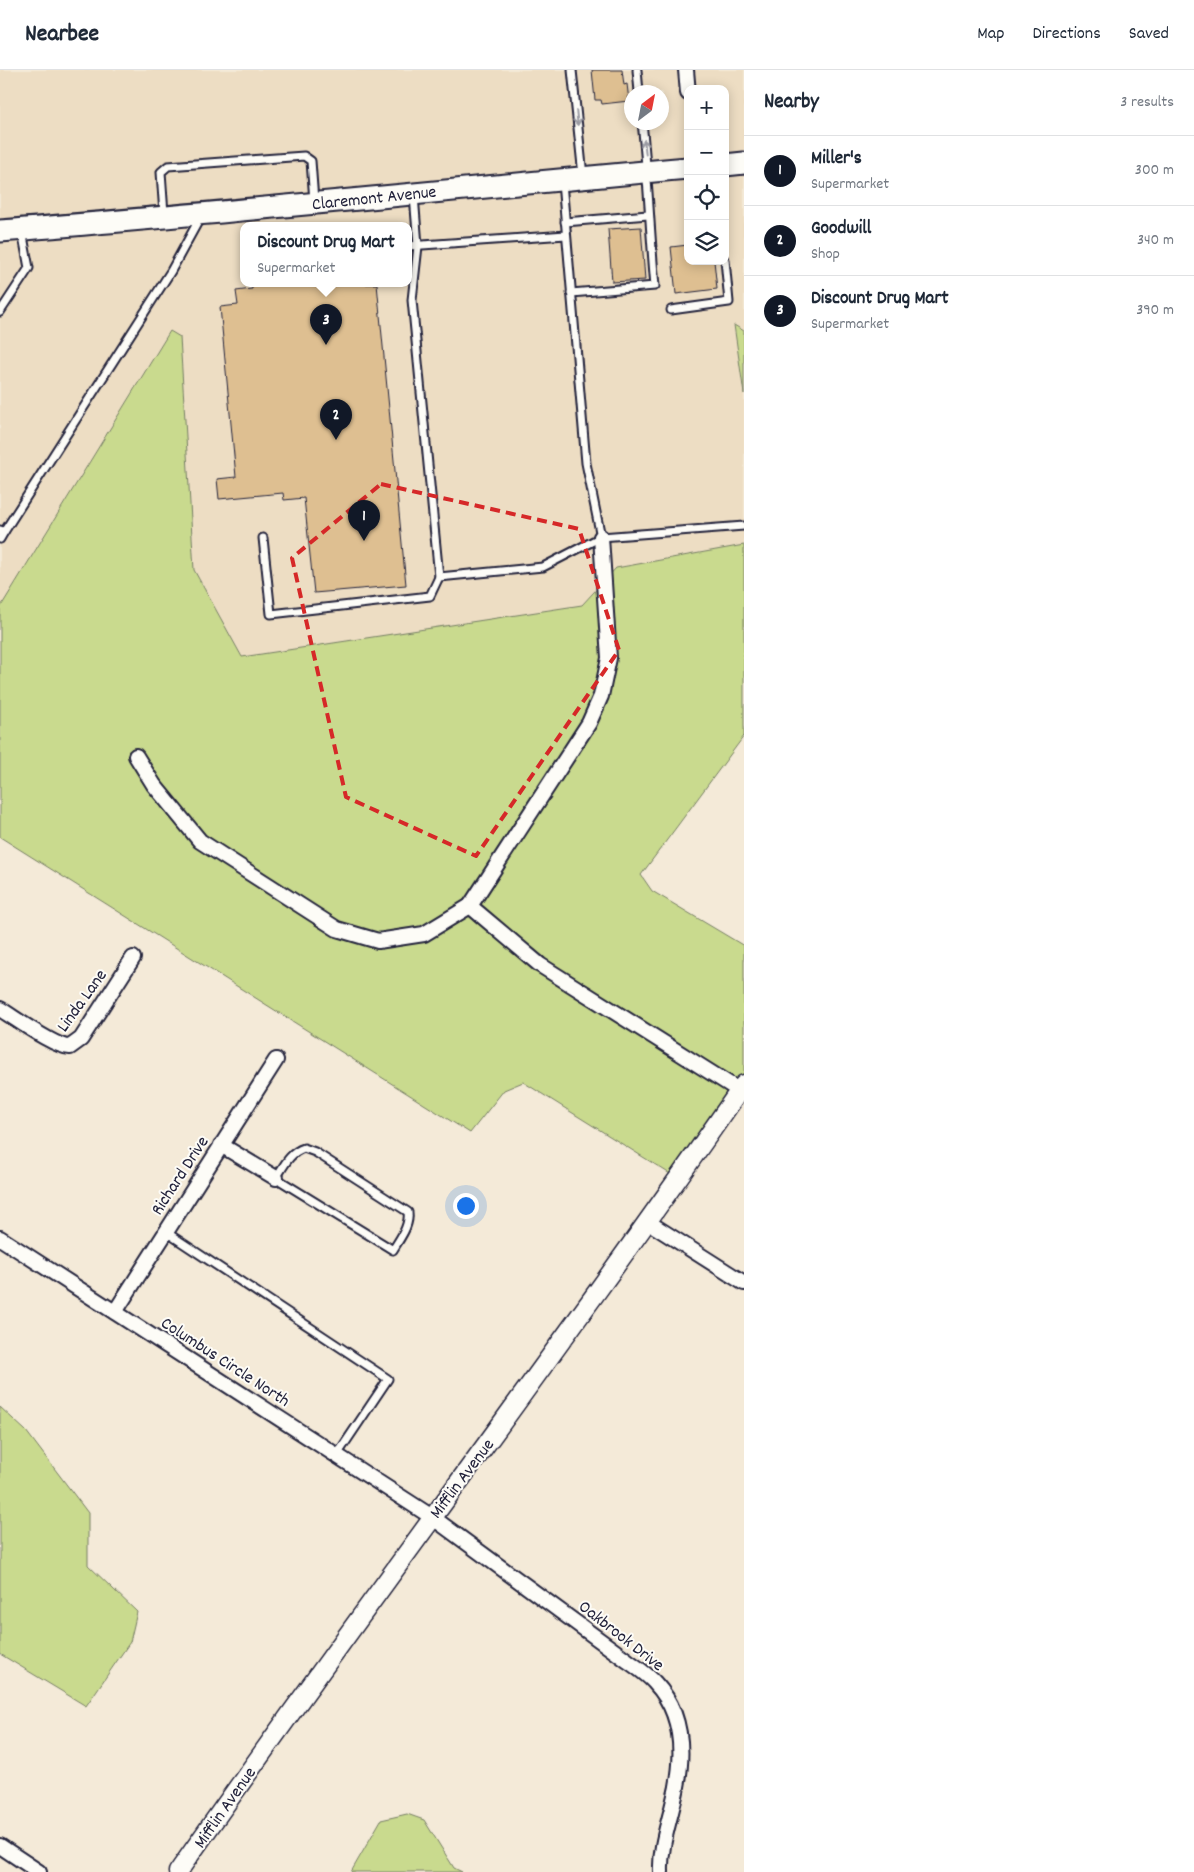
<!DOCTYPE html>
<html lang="en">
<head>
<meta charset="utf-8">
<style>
	body { margin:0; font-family:Dekko,sans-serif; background:#f6f6f7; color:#1f2937 }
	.controls { position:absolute; right:15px; top:15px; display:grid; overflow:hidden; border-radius:10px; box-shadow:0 2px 12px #0003 }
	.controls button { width:45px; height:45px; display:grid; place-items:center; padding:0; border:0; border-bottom:1px solid #e0e1e3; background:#fff; color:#1f2937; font:25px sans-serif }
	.compass { position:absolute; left:624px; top:15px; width:45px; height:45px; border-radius:50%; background:#fff; box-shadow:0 2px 12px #0003; rotate:32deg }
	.you { position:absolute; left:465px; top:1135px; width:18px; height:18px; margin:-12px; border:4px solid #fff; border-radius:50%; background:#1a73e8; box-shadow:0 0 0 8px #1a73e833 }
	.badge { display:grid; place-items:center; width:32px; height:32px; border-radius:50%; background:#111827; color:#fff; font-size:16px; font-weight:700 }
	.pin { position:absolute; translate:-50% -41px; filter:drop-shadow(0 1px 2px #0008) }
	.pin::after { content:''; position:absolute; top:26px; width:18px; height:15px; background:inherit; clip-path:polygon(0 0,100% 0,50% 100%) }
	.popup { position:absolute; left:240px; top:152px; width:172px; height:65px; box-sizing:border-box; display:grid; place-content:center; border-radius:10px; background:#fff; filter:drop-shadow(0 1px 4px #0005); font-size:16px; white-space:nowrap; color:#747a83 }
	.popup b { font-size:19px; color:#1f2937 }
	.popup::after { content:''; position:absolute; left:50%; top:100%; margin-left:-10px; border:10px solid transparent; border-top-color:#fff }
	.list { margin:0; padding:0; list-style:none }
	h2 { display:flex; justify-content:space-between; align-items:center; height:65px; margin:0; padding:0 20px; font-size:21px }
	h2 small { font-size:16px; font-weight:400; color:#747a83 }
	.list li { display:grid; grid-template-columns:32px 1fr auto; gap:15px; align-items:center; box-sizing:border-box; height:70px; padding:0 20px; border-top:1px solid #e0e1e3 }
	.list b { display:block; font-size:19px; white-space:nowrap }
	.list p { margin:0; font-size:16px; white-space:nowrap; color:#747a83 }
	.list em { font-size:16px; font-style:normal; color:#747a83 }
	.icon { flex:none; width:28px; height:28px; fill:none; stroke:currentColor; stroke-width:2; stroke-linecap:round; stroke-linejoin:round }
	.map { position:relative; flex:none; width:744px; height:1802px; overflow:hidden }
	header { display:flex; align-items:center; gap:30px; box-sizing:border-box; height:70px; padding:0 25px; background:#fff; border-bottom:1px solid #e0e1e3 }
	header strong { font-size:24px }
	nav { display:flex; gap:28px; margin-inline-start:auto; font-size:18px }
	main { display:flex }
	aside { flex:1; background:#fff }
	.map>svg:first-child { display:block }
	.built { fill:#edddc3; fill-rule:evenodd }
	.green { fill:#c9da8e; stroke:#767e64 }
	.building { fill:#debf91; stroke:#22223b }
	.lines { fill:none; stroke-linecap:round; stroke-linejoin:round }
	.service-casing { stroke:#22223b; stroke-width:11 }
	.minor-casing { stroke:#22223b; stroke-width:18 }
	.tertiary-casing { stroke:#22223b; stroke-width:21 }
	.primary-casing { stroke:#22223b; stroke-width:25 }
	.service { stroke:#fdfcf7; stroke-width:7 }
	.minor { stroke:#fdfcf7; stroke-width:14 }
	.tertiary { stroke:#fdfcf7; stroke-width:18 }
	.primary { stroke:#fdfcf7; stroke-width:21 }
	.oneway { stroke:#9a9aa2 }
	.marked { fill:none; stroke:#d62828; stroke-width:4; stroke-dasharray:10 6; stroke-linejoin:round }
	.labels { text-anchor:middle; stroke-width:4; stroke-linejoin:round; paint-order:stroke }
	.street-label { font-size:18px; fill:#22223b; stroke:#fdfcf7 }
</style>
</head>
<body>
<header>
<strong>Nearbee</strong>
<nav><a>Map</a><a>Directions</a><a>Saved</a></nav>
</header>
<main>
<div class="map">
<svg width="744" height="1802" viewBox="0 0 744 1802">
	<rect width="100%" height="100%" fill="#f4ead8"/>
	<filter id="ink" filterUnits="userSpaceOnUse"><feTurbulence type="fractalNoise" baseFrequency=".02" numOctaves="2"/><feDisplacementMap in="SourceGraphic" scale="10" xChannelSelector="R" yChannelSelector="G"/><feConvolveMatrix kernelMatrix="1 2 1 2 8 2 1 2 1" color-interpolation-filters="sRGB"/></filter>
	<g filter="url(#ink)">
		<!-- built -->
		<path class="built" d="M 0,0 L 744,0 L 744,261 L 734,255 L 744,324 L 744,475 L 616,498 L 582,535 L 242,587 L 194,500 L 180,268 L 170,261 L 0,538 ZM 688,19 L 725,19 L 725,191 L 688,191 ZM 632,22 L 662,22 L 662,52 L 632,52 ZM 244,156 L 408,156 L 408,214 L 244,214 Z"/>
		<!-- green -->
		<g class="green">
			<path d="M 734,255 L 744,261 L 744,324 Z"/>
			<path d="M 170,261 L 180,267 L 194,500 L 242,587 L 582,535 L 616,498 L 744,475 L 744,666 L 641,805 L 652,821 L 744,876 L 744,1005 L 675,1107 L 523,1012 L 504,1020 L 470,1063 L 0,767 L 0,538 Z"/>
			<path d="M 0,1337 L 26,1361 L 88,1443 L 88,1495 L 137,1542 L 130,1572 L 86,1636 L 0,1584 Z"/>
			<path d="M 407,1744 L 424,1750 L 454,1798 L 462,1802 L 351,1802 L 381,1750 Z"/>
		</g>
		<!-- building -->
		<g class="building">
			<path d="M 592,0 L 622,0 L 624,15 L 627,14 L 629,31 L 602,34 L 601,30 L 595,30 Z"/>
			<path d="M 641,157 L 645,210 L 612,212 L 608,159 Z"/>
			<path d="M 688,175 L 688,191 L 714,191 L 717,219 L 676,224 L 671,177 Z"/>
			<path d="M 252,214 L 377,214 L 406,515 L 314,523 L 304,428 L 284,430 L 283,423 L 219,429 L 217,409 L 236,407 L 220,237 L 238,235 L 236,221 L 252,219 Z"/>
		</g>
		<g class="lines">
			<defs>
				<g id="service">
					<path d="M 572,0 L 583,106"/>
					<path d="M 637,0 L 639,22"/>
					<path d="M 562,112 L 586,393 L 601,467"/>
					<path d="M 414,125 L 418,176 L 412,230 L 439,507 L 543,497 L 601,467 L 744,456"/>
					<path d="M 164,144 L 161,102 L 168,96 L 304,86 L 311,91 L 314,131"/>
					<path d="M 565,152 L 648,145"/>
					<path d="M 408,176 L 566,165"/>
					<path d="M 571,223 L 655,216 C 650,162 648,107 642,52"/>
					<path d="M 671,240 L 729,232 L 725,190"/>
					<path d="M 0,242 L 29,198 L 22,161"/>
					<path d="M 0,460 L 4,462 L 171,201 L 200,148"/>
					<path d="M 263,468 L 271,544 L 430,526 L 439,507"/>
					<path d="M 0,469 L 4,462"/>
					<path d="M 304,1078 L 315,1082 L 408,1142 C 410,1156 400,1168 393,1180 L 276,1108 C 284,1096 289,1083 304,1078 Z"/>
					<path d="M 166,1162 L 388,1309 L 337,1385"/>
				</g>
				<g id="minor">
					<path d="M 686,0 L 688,23"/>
					<path d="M 136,686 L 154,715 L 200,771 L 337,859 L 378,871 L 424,864 L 470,836 L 540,895 L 740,1021"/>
					<path d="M 470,836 L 589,653 L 601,626 L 609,588 L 601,467"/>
					<path d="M 0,939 C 15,948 56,978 70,977 L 81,969 L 133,888"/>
					<path d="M 221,1075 L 276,1108"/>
					<path d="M 648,1152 L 744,1213"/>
					<path d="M 0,1168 L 432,1447 L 628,1591 C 638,1598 648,1605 655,1613 C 686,1646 684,1693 673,1734 C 668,1756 660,1778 661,1802"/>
					<path d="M 115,1242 L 276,990"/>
					<path d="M 0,1776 L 39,1802"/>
				</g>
				<path id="tertiary" d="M 178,1802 C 363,1537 560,1280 744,1014"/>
				<g id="primary">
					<path d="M 725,95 L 744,93"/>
					<path d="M 0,161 C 229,143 458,119 688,98"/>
				</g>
			</defs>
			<!-- service casing -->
			<use href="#service" class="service-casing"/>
			<!-- minor casing -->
			<use href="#minor" class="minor-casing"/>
			<!-- tertiary casing -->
			<use href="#tertiary" class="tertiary-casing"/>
			<!-- primary casing -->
			<use href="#primary" class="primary-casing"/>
			<!-- service -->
			<use href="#service" class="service"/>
			<!-- minor -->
			<use href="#minor" class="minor"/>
			<!-- tertiary -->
			<use href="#tertiary" class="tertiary"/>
			<!-- primary -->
			<use href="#primary" class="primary"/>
		</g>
		<!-- one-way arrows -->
		<defs><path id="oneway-shaft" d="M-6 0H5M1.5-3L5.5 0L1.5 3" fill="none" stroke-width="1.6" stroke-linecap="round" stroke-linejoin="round" transform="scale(1.25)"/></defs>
		<g class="oneway">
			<use href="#oneway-shaft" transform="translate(577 48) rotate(84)"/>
			<use href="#oneway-shaft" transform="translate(645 77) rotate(-96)"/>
		</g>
	</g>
	<!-- marked area -->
	<path class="marked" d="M 381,414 L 579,459 L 619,580 L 476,786 L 346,727 L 292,488 Z"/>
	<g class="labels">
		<!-- street labels -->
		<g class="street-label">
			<text transform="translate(374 127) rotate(-6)" y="6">Claremont Avenue</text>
			<text transform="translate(81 930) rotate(-54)" y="6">Linda Lane</text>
			<text transform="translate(179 1105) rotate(-57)" y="6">Richard Drive</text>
			<text transform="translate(226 1291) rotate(33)" y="6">Columbus Circle North</text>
			<text transform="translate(461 1408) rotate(-53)" y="6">Mifflin Avenue</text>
			<text transform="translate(622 1565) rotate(38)" y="6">Oakbrook Drive</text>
			<text transform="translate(224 1737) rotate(-55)" y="6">Mifflin Avenue</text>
		</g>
	</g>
</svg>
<div class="controls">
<button>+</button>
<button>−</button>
<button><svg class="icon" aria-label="locate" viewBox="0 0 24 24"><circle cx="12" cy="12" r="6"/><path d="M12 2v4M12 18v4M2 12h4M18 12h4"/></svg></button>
<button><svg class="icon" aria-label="layers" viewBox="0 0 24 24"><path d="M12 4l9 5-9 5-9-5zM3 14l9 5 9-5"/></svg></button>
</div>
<svg class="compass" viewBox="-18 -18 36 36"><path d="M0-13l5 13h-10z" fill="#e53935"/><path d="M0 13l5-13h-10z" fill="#747a83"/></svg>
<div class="you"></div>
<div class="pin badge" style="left:364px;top:471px">1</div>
<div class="pin badge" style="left:336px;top:370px">2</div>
<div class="pin badge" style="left:326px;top:275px">3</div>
<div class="popup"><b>Discount Drug Mart</b>Supermarket</div>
</div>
<aside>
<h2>Nearby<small>3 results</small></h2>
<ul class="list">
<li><span class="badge">1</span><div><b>Miller's</b><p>Supermarket</p></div><em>300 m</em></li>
<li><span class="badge">2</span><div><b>Goodwill</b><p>Shop</p></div><em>340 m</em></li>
<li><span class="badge">3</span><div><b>Discount Drug Mart</b><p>Supermarket</p></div><em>390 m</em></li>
</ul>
</aside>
</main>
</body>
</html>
